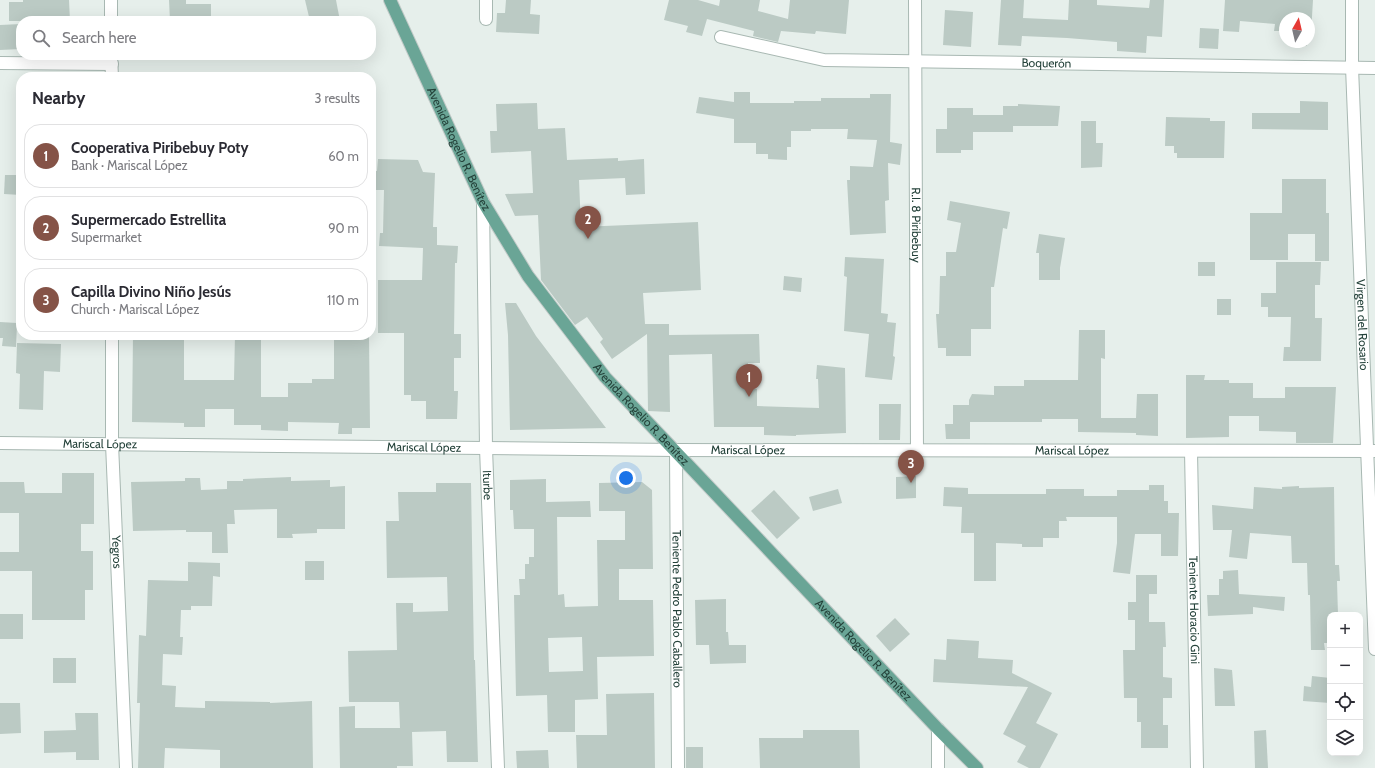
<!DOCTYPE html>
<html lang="en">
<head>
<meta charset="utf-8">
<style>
	body { margin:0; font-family:Cabin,sans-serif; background:#f2f2f3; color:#2b2b33 }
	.controls { position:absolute; right:12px; bottom:12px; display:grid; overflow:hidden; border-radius:8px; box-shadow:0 4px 16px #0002 }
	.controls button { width:36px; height:36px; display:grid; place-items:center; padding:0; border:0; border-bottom:1px solid #e1e1e2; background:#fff; color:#2b2b33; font:20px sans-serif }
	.compass { position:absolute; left:1279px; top:12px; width:36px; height:36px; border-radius:50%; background:#fff; box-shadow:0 4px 16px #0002; rotate:8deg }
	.you { position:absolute; left:626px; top:478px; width:14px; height:14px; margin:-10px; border:3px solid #fff; border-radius:50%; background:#1a73e8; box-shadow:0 0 0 6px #1a73e833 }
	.badge { display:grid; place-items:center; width:26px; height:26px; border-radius:50%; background:#855347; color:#fff; font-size:13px; font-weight:700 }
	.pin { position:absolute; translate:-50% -33px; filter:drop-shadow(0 1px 2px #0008) }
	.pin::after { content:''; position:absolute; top:21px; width:14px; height:12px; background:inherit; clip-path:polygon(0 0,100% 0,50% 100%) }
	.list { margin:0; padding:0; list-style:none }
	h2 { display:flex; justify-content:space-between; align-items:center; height:52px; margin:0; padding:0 16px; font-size:17px }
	h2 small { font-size:13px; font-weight:400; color:#7c7c81 }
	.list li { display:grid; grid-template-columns:26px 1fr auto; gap:12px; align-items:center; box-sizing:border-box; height:64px; margin:0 8px 8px; padding:0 8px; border:1px solid #e1e1e2; border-radius:16px }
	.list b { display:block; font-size:15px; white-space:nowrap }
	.list p { margin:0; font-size:13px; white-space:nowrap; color:#7c7c81 }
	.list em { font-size:13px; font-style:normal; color:#7c7c81 }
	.icon { flex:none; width:22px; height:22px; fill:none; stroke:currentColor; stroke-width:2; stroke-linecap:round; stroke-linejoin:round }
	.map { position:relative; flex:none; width:1375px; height:768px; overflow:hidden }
	.search { position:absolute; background:#fff; box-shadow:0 4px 16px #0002; left:16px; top:16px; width:360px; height:44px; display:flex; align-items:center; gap:10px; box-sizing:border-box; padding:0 14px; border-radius:16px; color:#7c7c81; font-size:15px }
	.panel { position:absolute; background:#fff; box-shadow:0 4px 16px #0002; left:16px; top:72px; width:360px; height:268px; border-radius:16px }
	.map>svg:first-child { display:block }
	.building { fill:#bbcac4; fill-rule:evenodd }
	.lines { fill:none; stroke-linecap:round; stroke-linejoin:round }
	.minor-casing { stroke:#a8b8b2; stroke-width:14 }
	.major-casing { stroke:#c2cac8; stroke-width:14 }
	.minor { stroke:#fff; stroke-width:12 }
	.major { stroke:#6aa596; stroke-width:12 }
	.labels { text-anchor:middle; stroke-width:3.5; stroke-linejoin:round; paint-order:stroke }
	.street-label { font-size:12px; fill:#24423a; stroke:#f7fbf9 }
</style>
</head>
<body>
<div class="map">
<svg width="1375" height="768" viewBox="0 0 1375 768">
	<rect width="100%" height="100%" fill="#e6efeb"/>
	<!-- building -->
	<g class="building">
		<path d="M 23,0 L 69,0 L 70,21 L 9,21 L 9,2 L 23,2 Z"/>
		<path d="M 169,0 L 186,0 L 186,4 L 211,4 L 211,21 L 170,21 Z"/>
		<path d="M 305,0 L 336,0 L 340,21 L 310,21 Z"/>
		<path d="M 506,0 L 531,0 L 530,14 L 540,15 L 539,34 L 496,32 L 497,13 L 505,13 Z"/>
		<path d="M 669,0 L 698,0 L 719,6 L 720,0 L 760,0 L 758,11 L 788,19 L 790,0 L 849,0 L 846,34 L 816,31 L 815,34 L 781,31 L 778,42 L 753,36 L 754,31 L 707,19 L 702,36 L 686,32 L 688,26 L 664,20 Z"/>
		<path d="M 1001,0 L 1024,0 L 1023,18 L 1068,20 L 1069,0 L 1097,0 L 1097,5 L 1149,8 L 1150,0 L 1164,0 L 1162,37 L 1147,36 L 1146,53 L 1117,51 L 1117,42 L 1067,38 L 1022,36 L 1021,46 L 998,45 Z"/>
		<path d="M 1225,0 L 1313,0 L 1311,33 L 1309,33 L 1309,18 L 1285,18 L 1285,31 L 1274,31 L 1275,24 L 1240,21 L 1239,32 L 1223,31 Z"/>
		<path d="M 945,10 L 973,12 L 971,47 L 943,45 Z"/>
		<path d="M 21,24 L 21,49 L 0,50 L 0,25 Z"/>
		<path d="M 1200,28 L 1219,29 L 1218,49 L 1199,48 Z"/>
		<path d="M 1292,42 L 1307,42 L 1307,46 L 1291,45 Z"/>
		<path d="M 734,92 L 750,92 L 750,103 L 794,103 L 794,101 L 821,101 L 821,98 L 870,98 L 870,94 L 891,94 L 890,142 L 902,144 L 900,165 L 888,163 L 889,200 L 885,201 L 886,233 L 850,235 L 847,180 L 850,180 L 850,166 L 873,167 L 877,140 L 847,139 L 848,129 L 811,129 L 811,131 L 791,131 L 791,147 L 787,147 L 787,160 L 768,159 L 768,154 L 756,154 L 756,143 L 734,143 L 734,119 L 696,113 L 699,97 L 734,102 Z"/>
		<path d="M 1300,101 L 1328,102 L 1328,130 L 1252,129 L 1252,113 L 1300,113 Z"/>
		<path d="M 537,103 L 538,129 L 565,128 L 567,160 L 618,158 L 618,161 L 644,159 L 645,194 L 626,195 L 625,178 L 579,180 L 581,227 L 698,222 L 701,290 L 643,293 L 645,324 L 669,324 L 669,335 L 759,334 L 760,363 L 748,363 L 748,389 L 757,389 L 757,406 L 819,408 L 818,379 L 816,379 L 817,365 L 845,368 L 846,433 L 796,435 L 796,436 L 764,435 L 764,427 L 714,427 L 712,354 L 669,355 L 670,412 L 648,411 L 647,334 L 612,359 L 600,342 L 603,339 L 587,317 L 575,325 L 541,280 L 538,215 L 515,216 L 505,194 L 533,193 L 531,151 L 491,153 L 490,131 L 497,131 L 496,104 Z"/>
		<path d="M 1018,104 L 1060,106 L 1058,126 L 1013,126 L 1013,132 L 973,132 L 973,150 L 961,150 L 961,153 L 936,153 L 936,129 L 947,129 L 947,108 L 973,108 L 973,115 L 1003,115 L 1003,106 L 1018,106 Z"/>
		<path d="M 1166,117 L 1210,118 L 1210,121 L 1225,121 L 1224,158 L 1177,158 L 1177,153 L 1174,153 L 1174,146 L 1165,146 Z"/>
		<path d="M 1081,121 L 1096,121 L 1096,143 L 1103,143 L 1102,167 L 1081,168 Z"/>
		<path d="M 378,159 L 418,160 L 423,172 L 435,173 L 433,227 L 437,227 L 437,245 L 458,246 L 457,263 L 455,263 L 454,334 L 461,334 L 461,358 L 454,358 L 454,391 L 458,391 L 457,419 L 426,419 L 426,401 L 411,401 L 411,395 L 404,395 L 404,333 L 378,333 L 378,280 L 422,280 L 423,248 L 379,246 L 380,233 L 383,233 L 384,190 L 371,190 L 371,171 L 377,171 Z"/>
		<path d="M 5,175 L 21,175 L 21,195 L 4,194 Z"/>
		<path d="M 1282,179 L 1326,179 L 1326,213 L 1329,213 L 1329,261 L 1315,261 L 1315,234 L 1288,234 L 1288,260 L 1250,260 L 1250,213 L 1282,213 Z"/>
		<path d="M 950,201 L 1010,212 L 1007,229 L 1003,228 L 994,287 L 991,287 L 991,329 L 971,329 L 971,356 L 946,356 L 946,348 L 938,348 L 936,314 L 939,314 L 940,276 L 946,276 L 946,252 L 956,252 L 961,223 L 947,220 Z"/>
		<path d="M 1039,234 L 1065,238 L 1060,268 L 1060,280 L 1039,280 L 1039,253 L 1036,253 Z"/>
		<path d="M 845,257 L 884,259 L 881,313 L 888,314 L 887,322 L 896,323 L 893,356 L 895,357 L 892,380 L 865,377 L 869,334 L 844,331 L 847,277 L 844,276 Z"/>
		<rect x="1198" y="262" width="17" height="14"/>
		<path d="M 1276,262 L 1321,262 L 1320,285 L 1315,285 L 1315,318 L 1322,318 L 1321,361 L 1283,361 L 1284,347 L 1290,347 L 1291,317 L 1268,317 L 1268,307 L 1261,307 L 1261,293 L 1276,293 Z"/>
		<path d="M 784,276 L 802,278 L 801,292 L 783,290 Z"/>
		<rect x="1217" y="299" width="14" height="16"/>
		<path d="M 505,303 L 516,303 L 536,336 L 606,428 L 510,430 L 508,335 Z"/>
		<path d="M 0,322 L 17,323 L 16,347 L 2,346 L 3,338 L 0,338 Z"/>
		<path d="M 1079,330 L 1105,330 L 1105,359 L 1101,358 L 1101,418 L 1136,418 L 1137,394 L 1158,394 L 1158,436 L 1136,435 L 1136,433 L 1078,432 L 1078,419 L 1042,419 L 1042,422 L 970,422 L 970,439 L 946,439 L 945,424 L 953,424 L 953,405 L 969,405 L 969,400 L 972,394 L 994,395 L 994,386 L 1024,386 L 1024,380 L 1078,380 Z"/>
		<path d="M 133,335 L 184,335 L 184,380 L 234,380 L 235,335 L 261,335 L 261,397 L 288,397 L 288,383 L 312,383 L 312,379 L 334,379 L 334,335 L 369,335 L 370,428 L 352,428 L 352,434 L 338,434 L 339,423 L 288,422 L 288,431 L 261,430 L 261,425 L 234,425 L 234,409 L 205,409 L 205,427 L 184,427 L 184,423 L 132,422 Z"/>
		<path d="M 17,343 L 61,344 L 60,372 L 44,371 L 43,410 L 19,409 L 20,374 L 16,373 Z"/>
		<path d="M 1186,375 L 1205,375 L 1204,380 L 1229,380 L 1229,383 L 1253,383 L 1253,398 L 1285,398 L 1285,387 L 1336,387 L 1333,443 L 1296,443 L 1296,432 L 1259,431 L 1259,416 L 1229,416 L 1229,437 L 1186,438 Z"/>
		<path d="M 879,404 L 901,404 L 900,440 L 879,440 Z"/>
		<path d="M 62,473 L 94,473 L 94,524 L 81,524 L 81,551 L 93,551 L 93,590 L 85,590 L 85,620 L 32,620 L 32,571 L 0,571 L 0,552 L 19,552 L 19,513 L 0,513 L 0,482 L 24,482 L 25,493 L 62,493 Z"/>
		<path d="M 916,476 L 916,498 L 896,499 L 896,477 Z"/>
		<path d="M 291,477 L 291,481 L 330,480 L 330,487 L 345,486 L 345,529 L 317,529 L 317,533 L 292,534 L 293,538 L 277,538 L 277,509 L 234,510 L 235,524 L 227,524 L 228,553 L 212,553 L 212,532 L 186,532 L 186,530 L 133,531 L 131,482 L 185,481 L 185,478 L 200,478 L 201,490 L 227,489 L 227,481 L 243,481 L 243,479 Z"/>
		<path d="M 546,479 L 546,502 L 590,501 L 591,517 L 557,517 L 558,595 L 564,594 L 565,607 L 598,606 L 597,540 L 625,540 L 625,511 L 599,511 L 599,483 L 642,482 L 652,490 L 653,569 L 619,569 L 619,600 L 653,600 L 654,656 L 597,657 L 598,699 L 575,700 L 575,732 L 548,732 L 547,695 L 516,696 L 514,595 L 520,595 L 519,579 L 525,579 L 525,564 L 529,564 L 529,557 L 534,557 L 534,529 L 514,529 L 513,510 L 510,510 L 510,480 ZM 582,637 L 583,671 L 549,672 L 548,638 Z"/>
		<path d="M 436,483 L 471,483 L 474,660 L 475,660 L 478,762 L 447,762 L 446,731 L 412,732 L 413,766 L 397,766 L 397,768 L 340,768 L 339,707 L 355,706 L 355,728 L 400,728 L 399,702 L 349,702 L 348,651 L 397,650 L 396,603 L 413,603 L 413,612 L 448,611 L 447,577 L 387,578 L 386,521 L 399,521 L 398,492 L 436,492 Z"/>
		<path d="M 1149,485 L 1164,485 L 1164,501 L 1168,501 L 1168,513 L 1179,513 L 1178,556 L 1161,556 L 1161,534 L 1135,534 L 1130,574 L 1113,572 L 1117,543 L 1117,517 L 1066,517 L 1067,521 L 1059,521 L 1059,538 L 1043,538 L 1043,547 L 1022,547 L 1022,544 L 996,543 L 996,581 L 974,581 L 974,533 L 961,533 L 962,507 L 943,506 L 944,487 L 968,488 L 968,494 L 1046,494 L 1046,489 L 1084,489 L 1084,496 L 1117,496 L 1117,490 L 1149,490 Z"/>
		<path d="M 1299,486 L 1299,488 L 1334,487 L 1335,565 L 1339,565 L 1340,581 L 1337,581 L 1338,615 L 1330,615 L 1330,643 L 1324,643 L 1325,650 L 1311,650 L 1310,595 L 1308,595 L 1307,563 L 1292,563 L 1291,536 L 1250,533 L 1247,559 L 1229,557 L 1232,530 L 1213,530 L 1212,505 L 1253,509 L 1254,487 L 1282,489 L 1282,487 Z"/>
		<path d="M 838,489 L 842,503 L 813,511 L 809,497 Z"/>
		<path d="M 774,490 L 800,518 L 777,539 L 751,511 Z"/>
		<rect x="305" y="561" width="19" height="19"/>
		<path d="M 188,562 L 220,563 L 220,577 L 213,576 L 212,606 L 191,606 L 191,610 L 181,610 L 180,637 L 183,637 L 182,655 L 163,654 L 162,685 L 176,686 L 175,707 L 205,708 L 205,701 L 270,702 L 270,703 L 312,701 L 313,768 L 220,768 L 220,750 L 165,748 L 164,768 L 138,768 L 140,703 L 137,703 L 139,635 L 146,636 L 148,580 L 188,581 Z"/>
		<path d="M 1238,570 L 1239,594 L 1285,597 L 1284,611 L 1253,607 L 1253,614 L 1208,616 L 1207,595 L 1219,595 L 1219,579 L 1223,579 L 1223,571 Z"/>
		<path d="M 1136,575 L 1157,575 L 1157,594 L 1149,594 L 1149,622 L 1165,622 L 1166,647 L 1163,647 L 1163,677 L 1172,678 L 1172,698 L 1163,698 L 1163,725 L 1168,725 L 1168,748 L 1141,748 L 1141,722 L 1137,722 L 1137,698 L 1124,698 L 1123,650 L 1135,650 L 1135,620 L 1128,620 L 1128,602 L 1136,602 Z"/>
		<path d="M 726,599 L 726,632 L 728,632 L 729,645 L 746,645 L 746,663 L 710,664 L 709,645 L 696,645 L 695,600 Z"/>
		<rect x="0" y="614" width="23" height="25"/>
		<path d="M 895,618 L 910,634 L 890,652 L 876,636 Z"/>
		<path d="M 947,639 L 979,641 L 978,658 L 1013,660 L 1012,673 L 1052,693 L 1036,723 L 1058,734 L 1040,768 L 1029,768 L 1017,762 L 1026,746 L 1003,734 L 1028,687 L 933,682 L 934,659 L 946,660 Z"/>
		<rect x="53" y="658" width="23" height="25"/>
		<path d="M 1214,668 L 1232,670 L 1235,706 L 1215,706 Z"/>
		<path d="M 1312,676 L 1330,678 L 1330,703 L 1303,701 L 1304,686 L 1311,687 Z"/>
		<path d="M 654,693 L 655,768 L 577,768 L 576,735 L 607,735 L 606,694 Z"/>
		<path d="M 0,703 L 20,703 L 21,733 L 0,734 Z"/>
		<path d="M 75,713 L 98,713 L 99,760 L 76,760 L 76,752 L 44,753 L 44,731 L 76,730 Z"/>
		<path d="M 803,730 L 859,730 L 860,768 L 760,768 L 759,738 L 803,738 Z"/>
		<path d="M 1266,730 L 1268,768 L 1255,768 L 1254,731 Z"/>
		<rect x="686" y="747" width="17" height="21"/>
		<path d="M 548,750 L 549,768 L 517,768 L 516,751 Z"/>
	</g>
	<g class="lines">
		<defs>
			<g id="minor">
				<path d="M 111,0 L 111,21"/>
				<path d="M 486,0 L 486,19"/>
				<path id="s1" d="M 915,0 L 917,451"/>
				<path id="s2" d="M 1352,0 L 1352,67 L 1375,649"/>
				<path id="s3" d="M 721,37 L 824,60 L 1375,68"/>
				<path d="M 111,55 L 112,77"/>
				<path d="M 0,63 L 112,64"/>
				<path id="s4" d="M 483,202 L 486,448 L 498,768"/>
				<path id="s5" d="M 112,335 L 112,444 L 126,768"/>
				<path id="s6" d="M 0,443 L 676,450 L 1375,451"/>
				<path id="s7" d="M 676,450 L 678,768"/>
				<path id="s8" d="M 1191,451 L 1197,768"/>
				<path d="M 938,768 L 938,729"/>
			</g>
			<g id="major">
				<path id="s9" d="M 390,0 L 483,202 L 528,276 L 605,377 L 938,729 L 977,768"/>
			</g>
		</defs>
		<!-- minor casing -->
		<use href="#minor" class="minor-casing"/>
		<!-- major casing -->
		<use href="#major" class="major-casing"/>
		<!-- minor -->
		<use href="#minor" class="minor"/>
		<!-- major -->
		<use href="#major" class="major"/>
	</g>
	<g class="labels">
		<!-- street labels -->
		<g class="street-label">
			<text dy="4" stroke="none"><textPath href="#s3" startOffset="328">Boquerón</textPath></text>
			<text dy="4" stroke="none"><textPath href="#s9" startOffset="164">Avenida Rogelio R. Benítez</textPath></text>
			<text dy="4" stroke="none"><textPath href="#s1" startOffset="225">R.I. 8 Piribebuy</textPath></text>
			<text dy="4" stroke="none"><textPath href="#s2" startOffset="325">Virgen del Rosario</textPath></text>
			<text dy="4" stroke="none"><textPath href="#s9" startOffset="488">Avenida Rogelio R. Benítez</textPath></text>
			<text dy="4" stroke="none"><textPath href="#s6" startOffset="100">Mariscal López</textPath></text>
			<text dy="4" stroke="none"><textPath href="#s6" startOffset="424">Mariscal López</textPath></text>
			<text dy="4" stroke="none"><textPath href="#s6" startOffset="748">Mariscal López</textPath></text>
			<text dy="4" stroke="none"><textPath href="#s6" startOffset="1072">Mariscal López</textPath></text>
			<text dy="4" stroke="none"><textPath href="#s4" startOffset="283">Iturbe</textPath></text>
			<text dy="4" stroke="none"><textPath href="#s5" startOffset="217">Yegros</textPath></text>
			<text dy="4" stroke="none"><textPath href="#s7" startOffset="159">Teniente Pedro Pablo Caballero</textPath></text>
			<text dy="4" stroke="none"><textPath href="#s8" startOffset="159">Teniente Horacio Gini</textPath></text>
			<text dy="4" stroke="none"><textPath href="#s9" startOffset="812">Avenida Rogelio R. Benítez</textPath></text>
		</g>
	</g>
</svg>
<div class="controls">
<button>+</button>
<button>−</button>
<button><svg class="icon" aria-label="locate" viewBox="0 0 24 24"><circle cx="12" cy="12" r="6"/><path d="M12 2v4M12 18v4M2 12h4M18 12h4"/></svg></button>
<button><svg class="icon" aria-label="layers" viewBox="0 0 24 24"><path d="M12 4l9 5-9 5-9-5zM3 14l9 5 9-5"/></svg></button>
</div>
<svg class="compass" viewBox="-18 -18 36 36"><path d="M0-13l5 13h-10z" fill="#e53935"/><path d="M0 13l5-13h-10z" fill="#7c7c81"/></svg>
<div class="you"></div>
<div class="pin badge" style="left:749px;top:397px">1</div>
<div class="pin badge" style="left:588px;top:239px">2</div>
<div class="pin badge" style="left:911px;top:483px">3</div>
<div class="search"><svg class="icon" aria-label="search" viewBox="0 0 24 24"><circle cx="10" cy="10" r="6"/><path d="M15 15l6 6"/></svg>Search here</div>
<section class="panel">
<h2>Nearby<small>3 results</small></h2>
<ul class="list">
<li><span class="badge">1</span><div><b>Cooperativa Piribebuy Poty</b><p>Bank · Mariscal López</p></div><em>60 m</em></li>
<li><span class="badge">2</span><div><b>Supermercado Estrellita</b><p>Supermarket</p></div><em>90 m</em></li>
<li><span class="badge">3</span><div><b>Capilla Divino Niño Jesús</b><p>Church · Mariscal López</p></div><em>110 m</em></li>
</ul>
</section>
</div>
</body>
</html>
